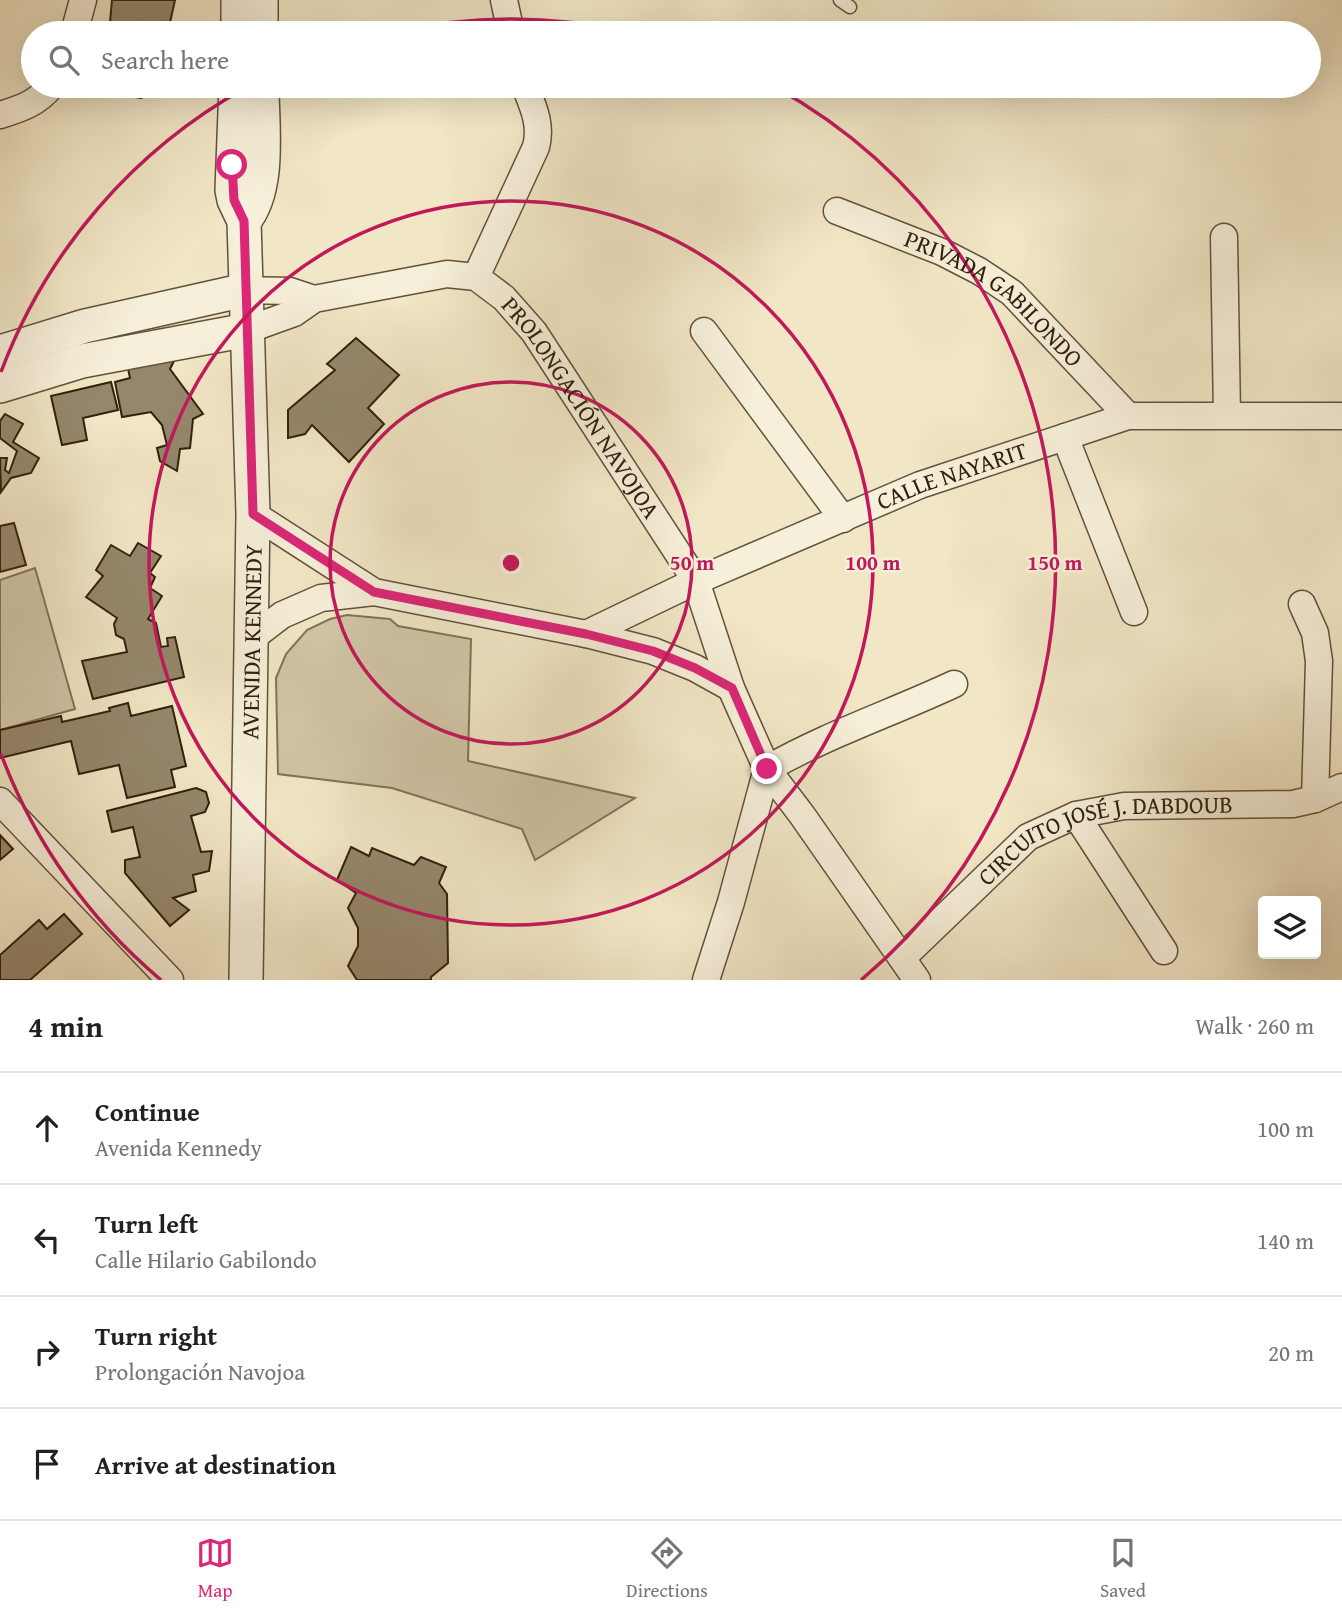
<!DOCTYPE html>
<html lang="en">
<head>
<meta charset="utf-8">
<style>
	body { margin:0; font-family:"Gentium Book Plus",serif; background:#f6f6f6; color:#202124 }
	.controls { position:absolute; right:21px; bottom:21px; display:grid; overflow:hidden; border-radius:7px; box-shadow:0 7px 28px #0002 }
	.controls button { width:63px; height:63px; display:grid; place-items:center; padding:0; border:0; border-bottom:2px solid #e0e0e0; background:#fff; color:#202124; font:35px sans-serif }
	.stop { position:absolute; width:21px; height:21px; margin:-16px; border:5px solid #db2777; border-radius:50%; background:#fff }
	.stop.end { background:#db2777; border-color:#fff; box-shadow:0 2px 7px #0008 }
	.list { margin:0; padding:0; list-style:none }
	h2 { display:flex; justify-content:space-between; align-items:center; height:91px; margin:0; padding:0 28px; font-size:30px }
	h2 small { font-size:23px; font-weight:400; color:#757577 }
	.list li { display:grid; grid-template-columns:46px 1fr auto; gap:21px; align-items:center; box-sizing:border-box; height:112px; padding:0 28px; border-top:2px solid #e0e0e0 }
	.list b { display:block; font-size:26px; white-space:nowrap }
	.list p { margin:0; font-size:23px; white-space:nowrap; color:#757577 }
	.list em { font-size:23px; font-style:normal; color:#757577 }
	.icon { flex:none; width:38px; height:38px; fill:none; stroke:currentColor; stroke-width:2; stroke-linecap:round; stroke-linejoin:round }
	.map { position:relative; flex:none; width:1342px; height:980px; overflow:hidden }
	.search { position:absolute; background:#fff; box-shadow:0 7px 28px #0002; left:21px; right:21px; top:21px; height:77px; display:flex; align-items:center; gap:18px; box-sizing:border-box; padding:0 24px; border-radius:38px; color:#757577; font-size:26px }
	.sheet { height:539px; background:#fff }
	nav { display:flex; justify-content:space-around; align-items:center; box-sizing:border-box; height:98px; border-top:2px solid #e0e0e0; background:#fff; font-size:19px; color:#757577 }
	nav a { display:grid; justify-items:center; gap:4px }
	nav .on { color:#db2777 }
	.map>svg:first-child { display:block }
	.green { fill:#d0c5a6; stroke:#807359; stroke-width:2 }
	.building { fill:#95876c; stroke:#31210c; stroke-width:2 }
	.lines { fill:none; stroke-linecap:round; stroke-linejoin:round }
	.service-casing { stroke:#61523a; stroke-width:15 }
	.minor-casing { stroke:#61523a; stroke-width:29 }
	.tertiary-casing { stroke:#61523a; stroke-width:36 }
	.service { stroke:#f6efd9; stroke-width:12 }
	.minor { stroke:#f6efd9; stroke-width:26 }
	.tertiary { stroke:#f6efd9; stroke-width:33 }
	.route { stroke:#db2777; stroke-width:9 }
	.ring { fill:none; stroke:#c2185b; stroke-width:3.5 }
	.labels { text-anchor:middle; stroke-width:5; stroke-linejoin:round; paint-order:stroke }
	.street-label { font-size:24px; fill:#31210c; stroke:#f6efd9 }
	.centre { fill:#c2185b; stroke:#f6efd9; stroke-width:3.5 }
	.ring-label { font-size:21px; text-anchor:middle; font-weight:bold; fill:#c2185b; stroke:#f6efd9; stroke-width:5; stroke-linejoin:round; paint-order:stroke }
</style>
</head>
<body>
<div class="map">
<svg width="1342" height="980" viewBox="0 0 1342 980">
	<rect width="100%" height="100%" fill="#f1e6c5"/>
	<filter id="stains"><feTurbulence type="fractalNoise" baseFrequency=".00286" numOctaves="4"/><feColorMatrix values="0 0 0 0 .2 0 0 0 0 .09 0 0 0 0 .02 0 0 0 .5 -.17"/></filter>
	<radialGradient id="worn" r=".72"><stop offset=".6" stop-color="#630" stop-opacity="0"/><stop offset="1" stop-color="#630" stop-opacity=".3"/></radialGradient>
	<!-- green -->
	<g class="green">
		<path d="M 35,568 L 75,709 L 0,730 L 0,580 Z"/>
		<path d="M 347,615 L 390,619 L 398,626 L 471,639 L 468,761 L 635,798 L 535,860 L 522,829 L 392,788 L 278,774 L 276,678 L 286,654 L 307,630 L 330,619 Z"/>
	</g>
	<!-- building -->
	<g class="building">
		<path d="M 112,0 L 175,0 L 169,27 L 176,29 L 176,33 L 109,33 Z"/>
		<path d="M 105,86 L 166,86 L 141,98 L 104,92 Z"/>
		<path d="M 356,338 L 399,375 L 368,408 L 384,424 L 349,462 L 312,425 L 305,434 L 288,438 L 288,410 L 335,370 L 327,364 Z"/>
		<path d="M 176,357 L 170,369 L 203,414 L 193,419 L 190,448 L 180,449 L 177,471 L 160,461 L 157,448 L 167,445 L 162,425 L 151,412 L 122,417 L 115,382 L 130,378 L 126,359 Z"/>
		<path d="M 111,382 L 118,410 L 83,418 L 87,440 L 62,445 L 51,396 Z"/>
		<path d="M 5,414 L 23,424 L 13,442 L 39,458 L 31,473 L 11,478 L 1,492 L 0,458 L 7,458 L 5,470 L 9,473 L 17,451 L 0,438 L 0,421 Z"/>
		<path d="M 14,523 L 26,565 L 0,572 L 0,526 Z"/>
		<path d="M 138,543 L 161,556 L 150,573 L 155,577 L 150,588 L 162,596 L 148,619 L 156,623 L 161,647 L 168,646 L 167,638 L 175,637 L 184,677 L 93,699 L 82,661 L 127,652 L 124,639 L 116,635 L 114,624 L 117,618 L 86,597 L 103,576 L 96,570 L 111,545 L 130,556 Z"/>
		<path d="M 128,703 L 131,716 L 172,706 L 186,766 L 171,770 L 175,787 L 127,798 L 119,765 L 79,774 L 71,741 L 0,758 L 0,730 L 61,716 L 62,722 L 110,711 L 109,708 Z"/>
		<path d="M 196,788 L 206,792 L 209,803 L 205,812 L 191,816 L 201,852 L 212,851 L 209,871 L 193,875 L 196,891 L 173,898 L 189,910 L 170,926 L 125,873 L 125,860 L 140,857 L 133,827 L 112,832 L 107,811 Z"/>
		<path d="M 0,835 L 13,849 L 0,860 Z"/>
		<path d="M 351,847 L 369,856 L 372,848 L 414,865 L 421,857 L 446,867 L 439,883 L 447,894 L 448,963 L 431,977 L 431,980 L 357,980 L 348,966 L 358,946 L 358,928 L 348,908 L 356,893 L 337,880 Z"/>
		<path d="M 64,914 L 82,934 L 30,980 L 0,980 L 0,955 L 39,920 L 47,929 Z"/>
	</g>
	<g class="lines">
		<defs>
			<path id="service" d="M 840,0 L 850,7"/>
			<g id="minor">
				<path d="M 504,0 L 511,33"/>
				<path d="M 74,33 L 83,0"/>
				<path d="M 0,115 C 20,109 38,103 51,86"/>
				<path id="s1" d="M 837,211 L 942,252 L 979,271 L 1012,293 L 1128,416"/>
				<path d="M 1224,237 L 1227,415"/>
				<path d="M 476,277 L 536,147 C 542,125 533,106 525,86"/>
				<path d="M 245,290 L 290,291 L 314,299"/>
				<path id="s2" d="M 247,330 L 294,313 L 314,299 L 447,274 L 476,277 L 504,298 L 534,332 L 696,581 L 731,688 L 767,769 L 802,815 L 917,980"/>
				<path d="M 704,331 L 843,519"/>
				<path d="M 1065,437 L 1134,612"/>
				<path d="M 253,514 L 374,592 L 586,634 L 653,651 L 695,668 L 731,688"/>
				<path d="M 1302,604 L 1315,633 L 1319,661 L 1315,799"/>
				<path id="s3" d="M 586,634 L 696,581 L 920,485 L 1128,416 L 1342,416"/>
				<path d="M 252,638 L 282,615 L 321,598 L 374,592"/>
				<path d="M 0,801 L 170,980"/>
				<path d="M 1076,815 L 1164,951"/>
				<path id="s4" d="M 902,958 L 1028,837 L 1076,815 L 1124,806 L 1293,804 L 1315,799 L 1342,787"/>
				<path d="M 706,980 L 731,902 L 767,769 C 826,735 892,713 954,684"/>
			</g>
			<g id="tertiary">
				<path d="M 261,0 L 261,33"/>
				<path d="M 238,33 L 238,0"/>
				<path d="M 236,86 L 232,190 L 234,200 L 244,221 L 253,514 L 246,980"/>
				<path d="M 244,221 C 271,189 262,126 262,86"/>
				<path d="M 0,352 L 85,326 L 245,290"/>
				<path d="M 0,386 L 82,361 L 247,330"/>
			</g>
		</defs>
		<!-- service casing -->
		<use href="#service" class="service-casing"/>
		<!-- minor casing -->
		<use href="#minor" class="minor-casing"/>
		<!-- tertiary casing -->
		<use href="#tertiary" class="tertiary-casing"/>
		<!-- service -->
		<use href="#service" class="service"/>
		<!-- minor -->
		<use href="#minor" class="minor"/>
		<!-- tertiary -->
		<use href="#tertiary" class="tertiary"/>
	</g>
	<g class="lines">
		<!-- route -->
		<path class="route" d="M 232,165 L 234,200 L 244,221 L 253,514 L 374,592 L 586,634 L 653,651 L 695,668 L 732,688 L 767,769"/>
	</g>
	<!-- distance rings -->
	<g class="ring">
		<circle cx="511" cy="563" r="181"/>
		<circle cx="511" cy="563" r="362"/>
		<path d="M161 980A544 544 0 0 1 1 754M1 372A544 544 0 0 1 247 87M389 33A544 544 0 0 1 633 33M775 87A544 544 0 0 1 861 980"/>
	</g>
	<g class="labels">
		<!-- street labels -->
		<g class="street-label">
			<text dy="8" stroke="none"><textPath href="#s1" startOffset="182">PRIVADA GABILONDO</textPath></text>
			<text dy="8" stroke="none"><textPath href="#s2" startOffset="408">PROLONGACIÓN NAVOJOA</textPath></text>
			<text dy="8" stroke="none"><textPath href="#s3" startOffset="399">CALLE NAYARIT</textPath></text>
			<text transform="translate(252 642) rotate(-89)" y="8">AVENIDA KENNEDY</text>
			<text dy="8" stroke="none"><textPath href="#s4" startOffset="248">CIRCUITO JOSÉ J. DABDOUB</textPath></text>
		</g>
	</g>
	<circle cx="511" cy="563" r="10" class="centre"/>
	<g class="ring-label">
		<text x="692" y="570">50 m</text>
		<text x="873" y="570">100 m</text>
		<text x="1055" y="570">150 m</text>
	</g>
	<rect width="100%" height="100%" filter="url(#stains)"/>
	<rect width="100%" height="100%" fill="url(#worn)"/>
</svg>
<div class="controls">
<button><svg class="icon" aria-label="layers" viewBox="0 0 24 24"><path d="M12 4l9 5-9 5-9-5zM3 14l9 5 9-5"/></svg></button>
</div>
<div class="stop" style="left:232px;top:165px"></div>
<div class="stop end" style="left:767px;top:769px"></div>
<div class="search"><svg class="icon" aria-label="search" viewBox="0 0 24 24"><circle cx="10" cy="10" r="6"/><path d="M15 15l6 6"/></svg>Search here</div>
</div>
<section class="sheet">
<h2>4 min<small>Walk · 260 m</small></h2>
<ul class="list">
<li><svg class="icon" aria-label="ahead" viewBox="0 0 24 24"><path d="M12 20V5M6 11l6-6 6 6"/></svg><div><b>Continue</b><p>Avenida Kennedy</p></div><em>100 m</em></li>
<li><svg class="icon" aria-label="left" viewBox="0 0 24 24"><path d="M17 20v-9H6M10 6l-5 5 5 5"/></svg><div><b>Turn left</b><p>Calle Hilario Gabilondo</p></div><em>140 m</em></li>
<li><svg class="icon" aria-label="right" viewBox="0 0 24 24"><path d="M7 20v-9h11M14 6l5 5-5 5"/></svg><div><b>Turn right</b><p>Prolongación Navojoa</p></div><em>20 m</em></li>
<li><svg class="icon" aria-label="arrive" viewBox="0 0 24 24"><path d="M6 21V4h12l-3 4 3 4H6"/></svg><div><b>Arrive at destination</b></div></li>
</ul>
</section>
<nav>
<a class="on"><svg class="icon" aria-label="map" viewBox="0 0 24 24"><path d="M3 6l6-2 6 2 6-2v14l-6 2-6-2-6 2zM9 4v14M15 6v14"/></svg>Map</a>
<a><svg class="icon" aria-label="directions" viewBox="0 0 24 24"><path d="M12 3l9 9-9 9-9-9zM9 14v-3h6M13 9l2 2-2 2"/></svg>Directions</a>
<a><svg class="icon" aria-label="saved" viewBox="0 0 24 24"><path d="M7 4h10v16l-5-4-5 4z"/></svg>Saved</a>
</nav>
</body>
</html>
